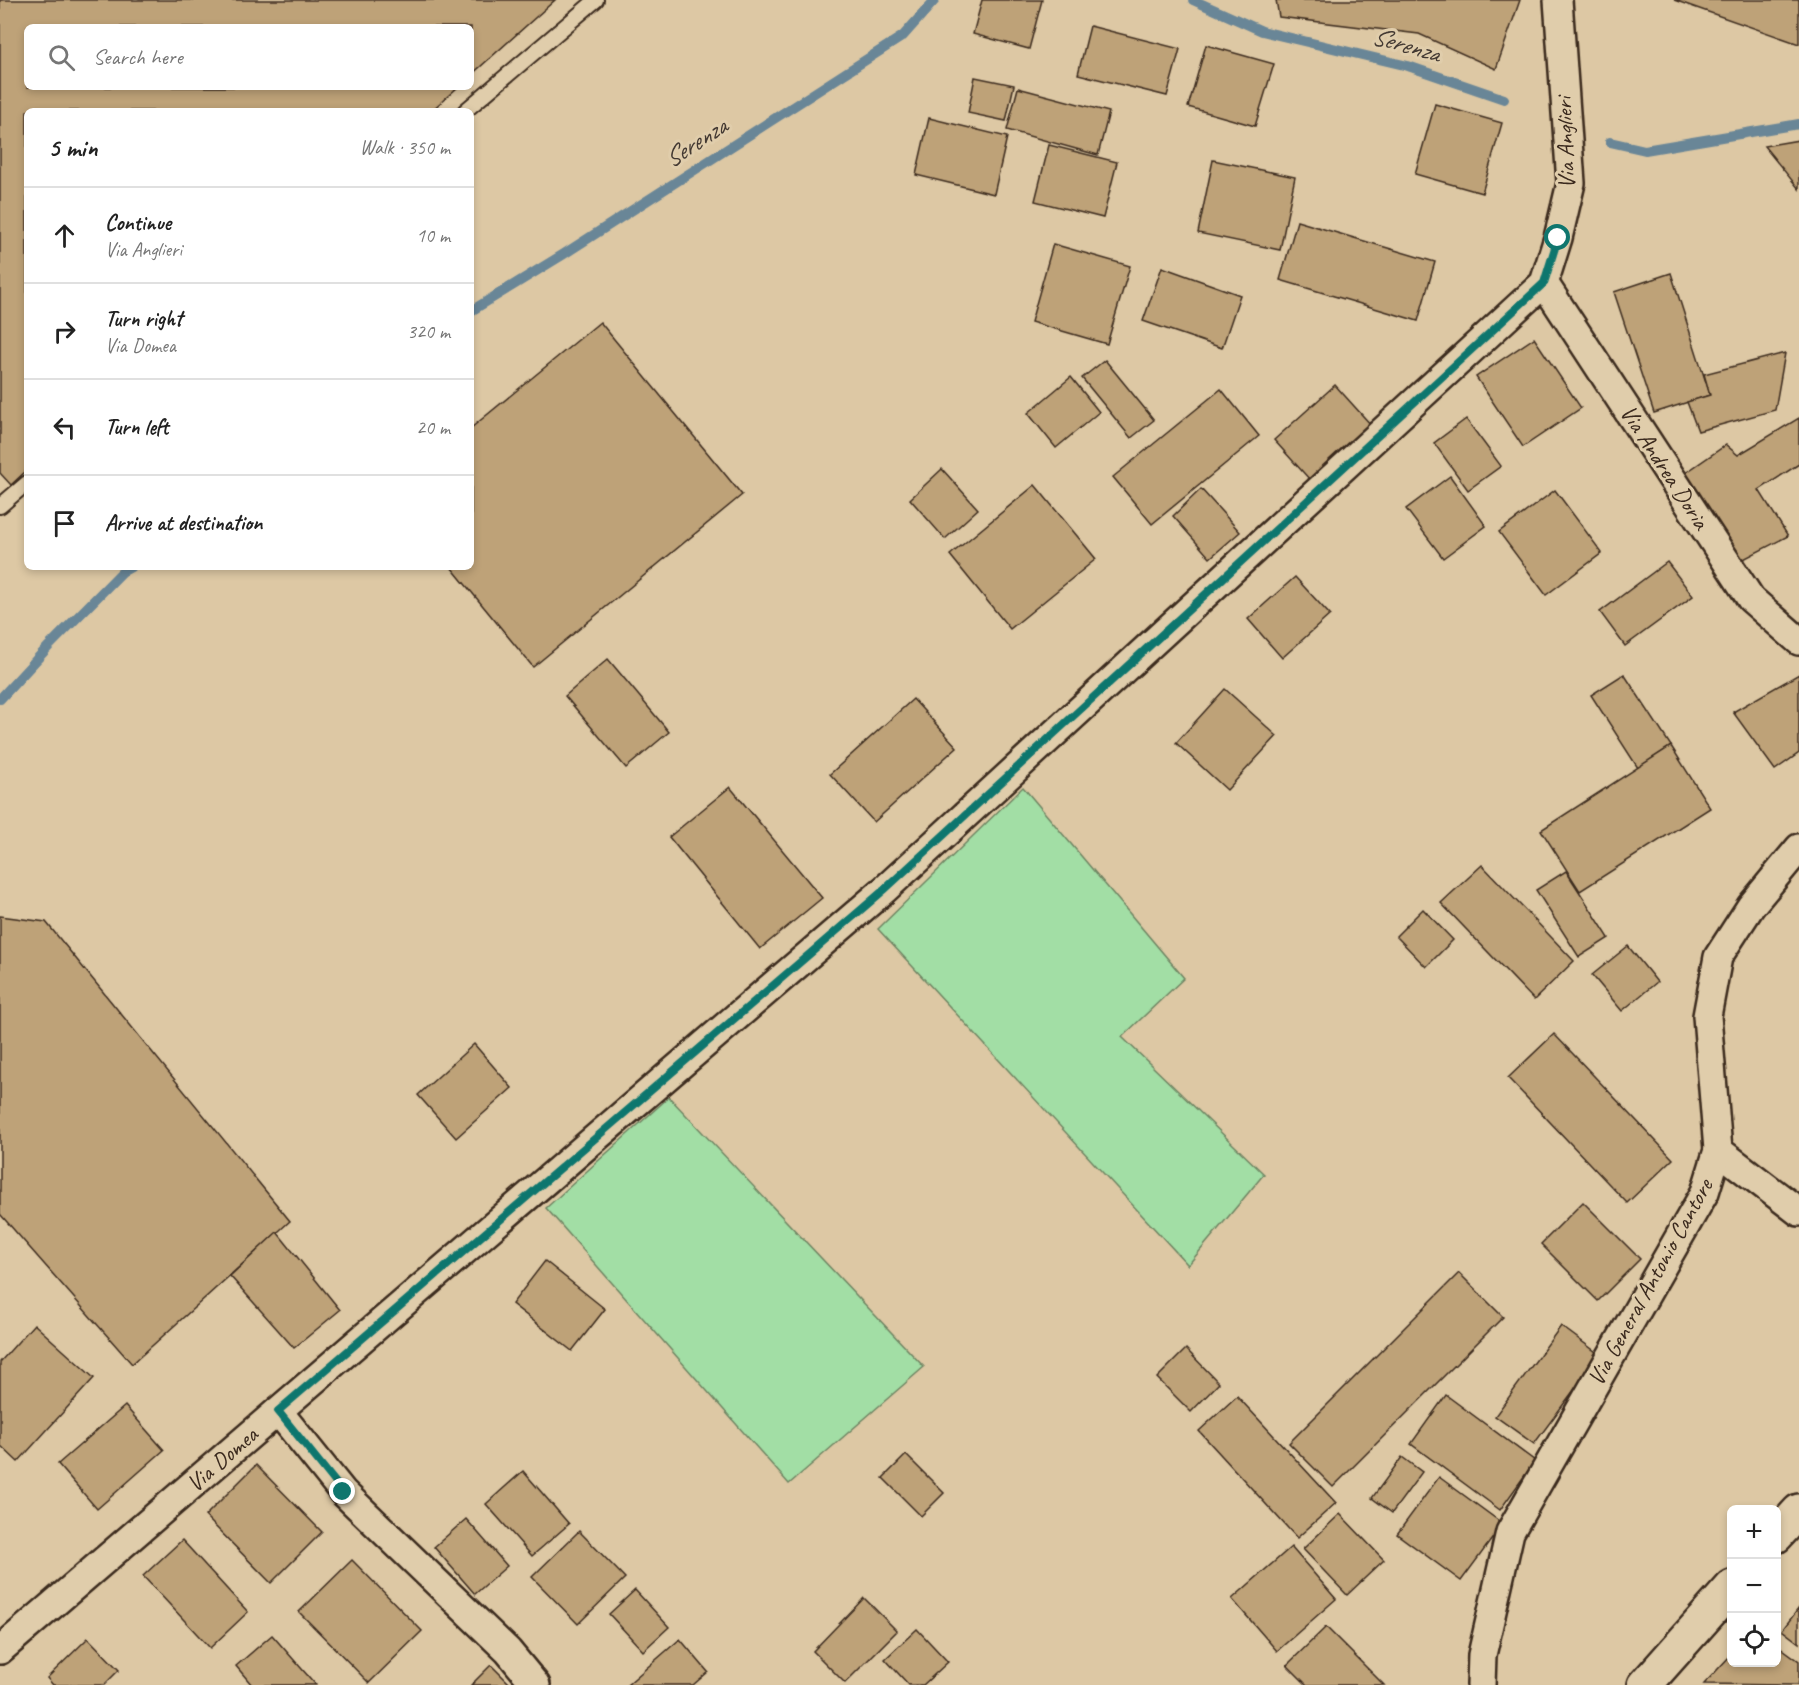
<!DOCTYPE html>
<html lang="en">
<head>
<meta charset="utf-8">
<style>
	body { margin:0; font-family:Caveat,sans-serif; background:#f2f2f2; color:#222 }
	.controls { position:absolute; right:18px; bottom:18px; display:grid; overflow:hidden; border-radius:9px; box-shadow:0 3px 9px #0003 }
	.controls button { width:54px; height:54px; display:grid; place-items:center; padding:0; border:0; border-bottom:2px solid #e0e0e0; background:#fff; color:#222; font:30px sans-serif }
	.stop { position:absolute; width:18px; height:18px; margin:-14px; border:4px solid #0f766e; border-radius:50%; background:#fff }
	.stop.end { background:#0f766e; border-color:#fff; box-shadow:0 2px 6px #0008 }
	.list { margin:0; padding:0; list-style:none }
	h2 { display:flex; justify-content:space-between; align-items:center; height:78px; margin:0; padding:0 24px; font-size:26px }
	h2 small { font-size:20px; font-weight:400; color:#767676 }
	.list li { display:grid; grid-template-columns:39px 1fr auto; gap:18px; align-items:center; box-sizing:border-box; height:96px; padding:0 24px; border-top:2px solid #e0e0e0 }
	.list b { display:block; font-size:22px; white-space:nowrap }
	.list p { margin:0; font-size:20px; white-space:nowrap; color:#767676 }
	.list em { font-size:20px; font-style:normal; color:#767676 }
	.icon { flex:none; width:33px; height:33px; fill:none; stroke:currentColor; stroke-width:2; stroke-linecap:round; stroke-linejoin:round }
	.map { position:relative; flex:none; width:1799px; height:1685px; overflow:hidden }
	.search { position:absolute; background:#fff; box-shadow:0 3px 9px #0003; left:24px; top:24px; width:450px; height:66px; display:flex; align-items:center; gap:15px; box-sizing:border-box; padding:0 21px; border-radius:9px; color:#767676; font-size:22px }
	.panel { position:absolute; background:#fff; box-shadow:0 3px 9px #0003; left:24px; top:108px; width:450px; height:462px; border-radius:9px }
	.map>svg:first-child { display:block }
	.green { fill:#a2dea5; stroke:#6e8462; stroke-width:1.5 }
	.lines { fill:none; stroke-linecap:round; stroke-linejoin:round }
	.stream { stroke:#698697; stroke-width:10 }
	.building { fill:#bea278; stroke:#3b2a1e; stroke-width:1.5 }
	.service-casing { stroke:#3b2a1e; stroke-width:18 }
	.minor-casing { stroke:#3b2a1e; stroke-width:32 }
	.tertiary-casing { stroke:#3b2a1e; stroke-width:38 }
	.service { stroke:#e0cdab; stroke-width:14 }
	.minor { stroke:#e0cdab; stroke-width:27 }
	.tertiary { stroke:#e0cdab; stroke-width:33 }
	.route { stroke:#0f766e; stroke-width:8 }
	.labels { text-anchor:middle; stroke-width:6; stroke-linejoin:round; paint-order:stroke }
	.street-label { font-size:24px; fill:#3b2a1e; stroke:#e0cdab }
	.water-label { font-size:26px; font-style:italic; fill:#433932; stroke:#e0cdab }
</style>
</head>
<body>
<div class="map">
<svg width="1799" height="1685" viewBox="0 0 1799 1685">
	<rect width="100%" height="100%" fill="#ddc8a4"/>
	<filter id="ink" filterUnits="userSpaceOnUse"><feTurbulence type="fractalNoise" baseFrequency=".0167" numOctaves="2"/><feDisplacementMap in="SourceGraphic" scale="12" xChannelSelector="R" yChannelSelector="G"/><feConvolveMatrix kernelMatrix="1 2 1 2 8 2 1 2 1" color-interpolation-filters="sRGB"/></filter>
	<g filter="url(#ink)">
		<!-- green -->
		<g class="green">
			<path d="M 1023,787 L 1184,978 L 1122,1037 L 1264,1174 L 1188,1265 L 878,929 Z"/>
			<path d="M 669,1097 L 924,1367 L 789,1484 L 546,1208 Z"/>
		</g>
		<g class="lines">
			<!-- stream -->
			<g class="stream">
				<path d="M 1193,0 L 1262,31 L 1408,66 L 1504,99"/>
				<path d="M 1610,142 L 1645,150 L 1799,124"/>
				<path d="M 471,311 L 564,254 L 903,36 L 935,0"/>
				<path d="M 0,699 L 49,646 L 122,572 L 131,567"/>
			</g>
		</g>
		<!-- building -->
		<g class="building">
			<path d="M 0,0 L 555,0 L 471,75 L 471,27 L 27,27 L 27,87 L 458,87 L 431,111 L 27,111 L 27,470 L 11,485 L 0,473 Z"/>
			<path d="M 982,0 L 1042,0 L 1029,49 L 973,34 Z"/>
			<path d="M 1276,0 L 1520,0 L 1496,69 L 1419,34 L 1279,17 Z"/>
			<path d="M 1674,0 L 1799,0 L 1799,44 Z"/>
			<path d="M 1090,26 L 1180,49 L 1167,96 L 1078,74 Z"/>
			<path d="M 1206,45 L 1274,64 L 1255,126 L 1188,107 Z"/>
			<path d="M 975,77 L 1014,85 L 1006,121 L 968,113 Z"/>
			<path d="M 1018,88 L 1109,112 L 1098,155 L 1007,130 Z"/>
			<path d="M 1435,104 L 1502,123 L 1482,193 L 1415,174 Z"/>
			<path d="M 929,118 L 1007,137 L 994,194 L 916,175 Z"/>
			<path d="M 1799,140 L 1799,189 L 1764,146 Z"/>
			<path d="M 1049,145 L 1117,162 L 1103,218 L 1035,201 Z"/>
			<path d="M 1213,160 L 1295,177 L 1280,250 L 1198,233 Z"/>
			<path d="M 1297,221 L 1435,262 L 1418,321 L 1280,280 Z"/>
			<path d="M 1053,244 L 1130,266 L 1107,344 L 1031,322 Z"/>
			<path d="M 1162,267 L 1240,295 L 1222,348 L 1143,321 Z"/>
			<path d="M 1671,273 L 1710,395 L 1654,413 L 1614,292 Z"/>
			<path d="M 600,322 L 742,495 L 533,667 L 451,567 L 471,567 L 471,428 Z"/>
			<path d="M 1534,338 L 1581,408 L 1523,447 L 1476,377 Z"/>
			<path d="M 1785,353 L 1775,410 L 1698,431 L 1687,402 L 1710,395 L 1704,374 Z"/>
			<path d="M 1105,360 L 1154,420 L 1131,438 L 1082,378 Z"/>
			<path d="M 1071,377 L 1099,412 L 1056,448 L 1028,413 Z"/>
			<path d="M 1335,385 L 1372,426 L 1311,481 L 1274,440 Z"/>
			<path d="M 1221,389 L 1259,436 L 1152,524 L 1113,477 Z"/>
			<path d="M 1799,418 L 1799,464 L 1759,490 L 1788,536 L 1736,563 L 1684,474 L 1726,445 L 1738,455 Z"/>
			<path d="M 1466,419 L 1501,466 L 1468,490 L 1434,443 Z"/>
			<path d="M 942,469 L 978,509 L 945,539 L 910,499 Z"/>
			<path d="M 1450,476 L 1486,526 L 1443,558 L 1406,509 Z"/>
			<path d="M 1035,485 L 1096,559 L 1010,629 L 950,555 Z"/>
			<path d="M 1201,489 L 1240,532 L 1210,558 L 1173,516 Z"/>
			<path d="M 1555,490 L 1602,553 L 1546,595 L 1499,532 Z"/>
			<path d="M 1667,562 L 1693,596 L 1625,646 L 1600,612 Z"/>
			<path d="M 1295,577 L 1330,615 L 1282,658 L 1248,619 Z"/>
			<path d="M 608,659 L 669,732 L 626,768 L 565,696 Z"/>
			<path d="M 1624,674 L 1671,746 L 1638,768 L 1591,695 Z"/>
			<path d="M 1799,674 L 1799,753 L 1775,770 L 1733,712 Z"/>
			<path d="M 1225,689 L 1277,736 L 1227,790 L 1176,743 Z"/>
			<path d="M 913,699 L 957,747 L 874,822 L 830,774 Z"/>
			<path d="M 1671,746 L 1710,808 L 1580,891 L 1541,830 Z"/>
			<path d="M 730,787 L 822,898 L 760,949 L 669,837 Z"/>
			<path d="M 1482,865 L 1574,961 L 1534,1000 L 1441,903 Z"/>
			<path d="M 1566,871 L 1609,938 L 1579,957 L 1536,890 Z"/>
			<path d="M 1423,909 L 1453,940 L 1426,967 L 1396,936 Z"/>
			<path d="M 0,916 L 46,922 L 290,1221 L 132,1364 L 0,1214 Z"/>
			<path d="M 1628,946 L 1657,982 L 1622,1011 L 1592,975 Z"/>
			<path d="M 1554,1034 L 1673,1159 L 1627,1203 L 1508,1078 Z"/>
			<path d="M 474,1044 L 512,1088 L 456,1138 L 418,1095 Z"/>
			<path d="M 1583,1202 L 1640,1259 L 1598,1301 L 1541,1244 Z"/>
			<path d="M 277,1232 L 340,1310 L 294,1348 L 230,1276 Z"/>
			<path d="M 545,1261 L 605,1309 L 572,1351 L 512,1304 Z"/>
			<path d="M 1459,1273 L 1503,1317 L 1333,1487 L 1289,1443 Z"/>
			<path d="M 34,1324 L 94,1378 L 18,1462 L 0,1445 L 0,1362 Z"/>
			<path d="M 1561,1326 L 1600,1355 L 1534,1444 L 1495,1416 Z"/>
			<path d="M 1186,1349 L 1219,1383 L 1191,1412 L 1157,1378 Z"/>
			<path d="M 1446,1395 L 1535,1461 L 1500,1510 L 1411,1444 Z"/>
			<path d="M 1237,1396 L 1336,1503 L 1297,1538 L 1199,1431 Z"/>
			<path d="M 125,1406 L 164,1450 L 97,1509 L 58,1464 Z"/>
			<path d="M 906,1455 L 944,1493 L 921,1516 L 883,1478 Z"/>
			<path d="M 1402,1457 L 1422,1472 L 1392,1513 L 1372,1498 Z"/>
			<path d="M 256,1465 L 322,1532 L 271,1583 L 205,1516 Z"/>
			<path d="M 523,1471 L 569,1524 L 532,1556 L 486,1504 Z"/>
			<path d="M 1439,1477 L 1503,1524 L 1461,1581 L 1397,1534 Z"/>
			<path d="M 1340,1514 L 1384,1560 L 1347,1595 L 1303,1549 Z"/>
			<path d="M 466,1519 L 507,1566 L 475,1594 L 434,1547 Z"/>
			<path d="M 579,1531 L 625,1578 L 578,1624 L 532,1577 Z"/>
			<path d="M 182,1540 L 248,1612 L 210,1648 L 143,1576 Z"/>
			<path d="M 1291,1547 L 1336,1599 L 1277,1651 L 1232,1599 Z"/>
			<path d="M 352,1560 L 422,1631 L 369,1683 L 299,1612 Z"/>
			<path d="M 635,1590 L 669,1627 L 643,1651 L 609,1614 Z"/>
			<path d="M 864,1598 L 897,1631 L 845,1683 L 813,1651 Z"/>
			<path d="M 1799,1608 L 1799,1643 L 1782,1630 Z"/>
			<path d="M 1326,1627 L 1384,1685 L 1307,1685 L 1287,1665 Z"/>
			<path d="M 917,1629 L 948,1662 L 923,1685 L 909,1685 L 885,1659 Z"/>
			<path d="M 272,1635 L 316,1685 L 252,1685 L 236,1666 Z"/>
			<path d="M 88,1638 L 119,1670 L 104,1685 L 53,1685 L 47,1678 Z"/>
			<path d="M 680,1639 L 708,1672 L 693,1685 L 627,1685 Z"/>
			<path d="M 1776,1644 L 1799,1661 L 1799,1682 L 1797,1685 L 1704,1684 L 1732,1654 L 1732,1662 L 1776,1662 Z"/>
			<path d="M 491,1665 L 511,1685 L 471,1685 Z"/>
		</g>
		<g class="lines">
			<defs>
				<g id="service">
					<path d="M 465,111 L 596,0"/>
					<path d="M 0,506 L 27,483"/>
				</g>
				<g id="minor">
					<path d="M 1544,283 L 1751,599 L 1799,641"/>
					<path d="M 1718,1150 L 1799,1212"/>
					<path d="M 278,1411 L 343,1492 L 508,1651 L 536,1685"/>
					<path d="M 0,1650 L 884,890 L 1544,283 L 1558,238 L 1571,183 L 1558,0"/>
					<path d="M 1481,1685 L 1482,1655 L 1510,1532 L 1705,1192 L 1718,1150 L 1707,1016 L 1718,957 L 1751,906 L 1799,848"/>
				</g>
				<g id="tertiary">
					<path d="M 1776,1536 L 1799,1511"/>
					<path d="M 1645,1685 L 1732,1587"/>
				</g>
			</defs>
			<!-- service casing -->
			<use href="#service" class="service-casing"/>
			<!-- minor casing -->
			<use href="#minor" class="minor-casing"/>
			<!-- tertiary casing -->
			<use href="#tertiary" class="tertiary-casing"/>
			<!-- service -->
			<use href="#service" class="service"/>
			<!-- minor -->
			<use href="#minor" class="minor"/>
			<!-- tertiary -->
			<use href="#tertiary" class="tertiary"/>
		</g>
	</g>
	<g class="lines" filter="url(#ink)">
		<!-- route -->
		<path class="route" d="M 343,1492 L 278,1411 L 884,890 L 1544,283 L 1558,238"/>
	</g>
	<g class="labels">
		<!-- street labels -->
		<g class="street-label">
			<text transform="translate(1565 143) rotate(-92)" y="8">Via Anglieri</text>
			<text transform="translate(1665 467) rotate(57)" y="8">Via Andrea Doria</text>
			<text transform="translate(1650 1282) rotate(-61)" y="8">Via General Antonio Cantore</text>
			<text transform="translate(222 1459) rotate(-41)" y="8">Via Domea</text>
		</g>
		<!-- water labels -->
		<g class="water-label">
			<text transform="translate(1406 44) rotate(16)" y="9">Serenza</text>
			<text transform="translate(695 142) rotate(-33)" y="9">Serenza</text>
		</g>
	</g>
</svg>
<div class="controls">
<button>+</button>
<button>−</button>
<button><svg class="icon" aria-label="locate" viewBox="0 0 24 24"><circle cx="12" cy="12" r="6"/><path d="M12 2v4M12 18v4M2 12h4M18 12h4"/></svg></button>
</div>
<div class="stop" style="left:1558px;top:238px"></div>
<div class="stop end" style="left:343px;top:1492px"></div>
<div class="search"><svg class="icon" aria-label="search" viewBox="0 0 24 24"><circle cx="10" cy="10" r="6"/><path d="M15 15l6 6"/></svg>Search here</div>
<section class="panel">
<h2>5 min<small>Walk · 350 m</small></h2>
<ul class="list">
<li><svg class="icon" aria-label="ahead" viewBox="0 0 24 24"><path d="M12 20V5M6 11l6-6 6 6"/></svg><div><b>Continue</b><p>Via Anglieri</p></div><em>10 m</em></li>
<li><svg class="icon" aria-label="right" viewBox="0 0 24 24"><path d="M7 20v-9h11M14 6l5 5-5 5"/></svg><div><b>Turn right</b><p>Via Domea</p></div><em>320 m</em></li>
<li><svg class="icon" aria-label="left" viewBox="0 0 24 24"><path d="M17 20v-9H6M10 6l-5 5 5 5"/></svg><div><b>Turn left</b></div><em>20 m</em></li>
<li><svg class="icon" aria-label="arrive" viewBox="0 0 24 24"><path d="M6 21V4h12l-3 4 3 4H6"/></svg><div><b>Arrive at destination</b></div></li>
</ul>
</section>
</div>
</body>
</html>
